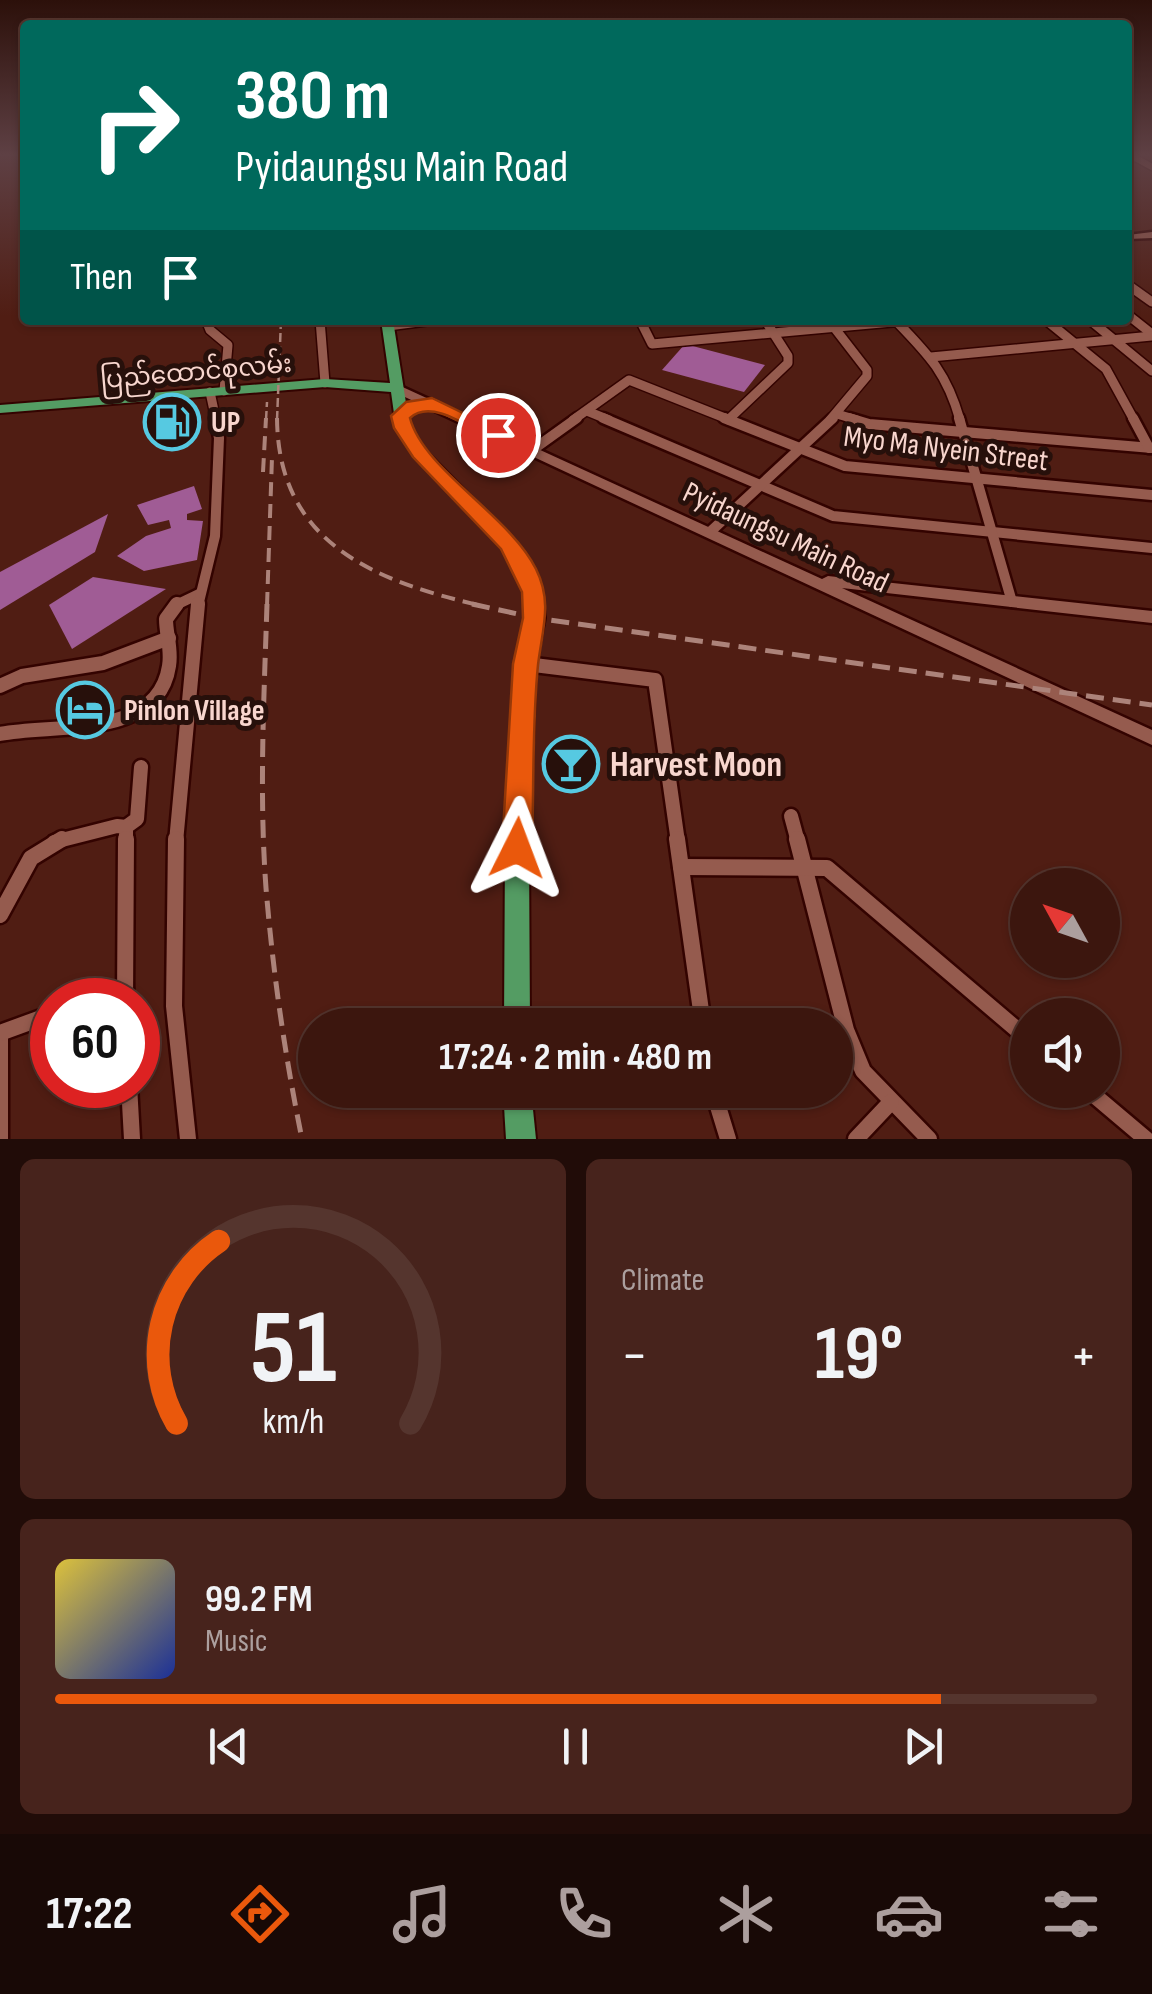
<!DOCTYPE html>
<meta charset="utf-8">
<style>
body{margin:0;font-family:"Sofia Sans Condensed","Noto Sans Myanmar",sans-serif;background:#47231c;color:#f1f3f6;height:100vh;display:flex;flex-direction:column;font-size:38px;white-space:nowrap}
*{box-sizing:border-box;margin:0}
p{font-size:32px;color:#ac9f9e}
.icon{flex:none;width:55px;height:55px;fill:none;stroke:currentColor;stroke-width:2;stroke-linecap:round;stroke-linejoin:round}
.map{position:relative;height:1139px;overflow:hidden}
.drawer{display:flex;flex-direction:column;gap:20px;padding:20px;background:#210c08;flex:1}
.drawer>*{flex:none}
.guide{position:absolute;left:20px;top:20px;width:1112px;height:305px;border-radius:10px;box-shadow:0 2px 8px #0004,0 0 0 2px #55352e;background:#00695c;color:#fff;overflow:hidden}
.needle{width:65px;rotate:310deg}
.tools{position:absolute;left:1010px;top:868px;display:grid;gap:20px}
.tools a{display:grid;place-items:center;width:110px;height:110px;border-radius:50%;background:#3c160e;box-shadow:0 2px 8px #0004,0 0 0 2px #55352e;font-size:50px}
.speed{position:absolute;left:30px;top:978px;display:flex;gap:20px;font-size:50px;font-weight:700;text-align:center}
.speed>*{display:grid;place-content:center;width:130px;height:130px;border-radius:50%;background:#3c160e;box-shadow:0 2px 8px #0004,0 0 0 2px #55352e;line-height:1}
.speed .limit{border:15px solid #d22;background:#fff;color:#111}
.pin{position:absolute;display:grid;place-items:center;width:85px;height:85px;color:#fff;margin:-42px;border:5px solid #fff;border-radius:50%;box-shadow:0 2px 10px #0007}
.me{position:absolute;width:110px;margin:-55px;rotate:3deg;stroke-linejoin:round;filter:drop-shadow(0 0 8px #0008)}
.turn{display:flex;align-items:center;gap:35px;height:210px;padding:0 50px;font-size:45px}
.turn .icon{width:130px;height:130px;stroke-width:2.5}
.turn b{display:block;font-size:70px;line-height:85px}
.then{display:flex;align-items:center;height:95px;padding:0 50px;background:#0003;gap:20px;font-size:38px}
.big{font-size:75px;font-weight:700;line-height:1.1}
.drawer .card{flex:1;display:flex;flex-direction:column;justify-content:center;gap:15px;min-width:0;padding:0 35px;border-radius:15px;background:#47231c}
.drawer .dial{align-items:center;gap:0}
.dial svg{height:260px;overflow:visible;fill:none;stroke:#55352e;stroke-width:7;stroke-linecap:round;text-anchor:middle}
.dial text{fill:#f1f3f6;stroke:none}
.song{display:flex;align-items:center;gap:30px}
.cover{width:120px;height:120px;border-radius:15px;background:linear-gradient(135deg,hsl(50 70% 55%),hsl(230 70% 35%))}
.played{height:10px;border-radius:5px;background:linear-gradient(90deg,#ea580c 85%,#55352e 85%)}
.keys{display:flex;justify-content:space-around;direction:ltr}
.heat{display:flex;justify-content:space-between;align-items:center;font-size:55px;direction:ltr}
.drawer .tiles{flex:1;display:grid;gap:20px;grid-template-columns:1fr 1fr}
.card:last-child{grid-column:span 2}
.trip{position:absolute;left:298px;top:1008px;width:555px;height:100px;border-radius:50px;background:#3c160e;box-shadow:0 2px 8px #0004,0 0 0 2px #55352e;font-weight:700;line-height:100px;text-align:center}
.dock{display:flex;height:160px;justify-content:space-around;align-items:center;background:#180906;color:#ac9f9e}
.dock .icon{width:70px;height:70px}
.dock .current{color:#ea580c}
.dock b{font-size:45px;color:#f1f3f6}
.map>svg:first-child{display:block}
.water{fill:#a05c95}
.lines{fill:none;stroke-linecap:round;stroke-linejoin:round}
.minor-far4-casing{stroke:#330300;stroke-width:9}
.minor-far3-casing{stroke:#330300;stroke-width:12}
.minor-far2-casing{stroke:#330300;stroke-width:15}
.minor-far1-casing{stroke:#330300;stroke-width:19}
.minor-casing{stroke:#330300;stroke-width:21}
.tertiary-casing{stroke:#330300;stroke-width:5}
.secondary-casing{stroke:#330300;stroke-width:5}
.primary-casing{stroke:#330300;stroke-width:4}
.minor-far4{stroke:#955b4e;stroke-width:6}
.minor-far3{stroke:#955b4e;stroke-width:9}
.minor-far2{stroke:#955b4e;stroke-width:10}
.minor-far1{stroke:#955b4e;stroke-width:14}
.minor{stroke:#955b4e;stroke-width:16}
.tertiary{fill:#955b4e;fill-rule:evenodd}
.secondary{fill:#955b4e;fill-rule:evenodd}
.primary{fill:#549c63;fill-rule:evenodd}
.rail-far2{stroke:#ac837a;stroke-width:2.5;stroke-dasharray:9 4;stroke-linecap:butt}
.rail-far1{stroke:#ac837a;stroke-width:4;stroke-dasharray:14 8;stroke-linecap:butt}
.rail{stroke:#ac837a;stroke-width:5;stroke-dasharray:18 9;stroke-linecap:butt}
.route{fill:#ea580c;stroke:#983908;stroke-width:2.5}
.labels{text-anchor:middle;stroke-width:10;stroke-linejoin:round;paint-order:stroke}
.far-street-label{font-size:25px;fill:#f8d6ce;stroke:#27100b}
.poi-label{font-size:30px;font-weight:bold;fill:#f8d6ce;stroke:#27100b;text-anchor:start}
.street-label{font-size:30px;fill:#f8d6ce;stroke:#27100b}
.near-poi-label{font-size:35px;font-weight:bold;fill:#f8d6ce;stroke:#27100b;text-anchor:start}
</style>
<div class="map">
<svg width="1152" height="1139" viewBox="0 0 1152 1139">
<rect width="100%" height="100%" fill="#501d13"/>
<g class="water">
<path d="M685,344l80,21 -21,27 -82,-22z"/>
<path d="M194,486l8,23 -15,5v6l16,1 -6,39 -53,11 -27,-15 29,-20 25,-8 -2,-8 -21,5 -11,-20z"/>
<path d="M108,514l-13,38 -95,58v-38z"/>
<path d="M93,577l73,12 -94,60 -23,-44z"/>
</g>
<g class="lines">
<g class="minor-far4-casing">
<path id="minor-far4" d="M1132,156l20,11"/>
</g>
<g class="minor-far3-casing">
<g id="minor-far3">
<path d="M1128,285l24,17"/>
<path d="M1128,315l24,19"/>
<path d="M206,320l4,10 18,15 -4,46"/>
<path d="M320,320l5,63"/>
<path d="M640,320l12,24 262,-24"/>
<path d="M1046,320l60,49 28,51"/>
<path d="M1090,320l62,51"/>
<path d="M897,322c33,34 50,52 63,98"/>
<path d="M388,326l46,-6"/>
<path d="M931,357l221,-21"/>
<path d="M210,392l6,28"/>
<path d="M587,411l22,9"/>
<path d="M837,414l20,6"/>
<path d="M573,420l56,-40 101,40"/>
<path d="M728,420l60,-57v-7l-23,-36"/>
<path d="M830,420l37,-44v-6l-34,-44"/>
</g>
</g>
<g class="minor-far2-casing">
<g id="minor-far2">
<path d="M603,418l230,98 319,32"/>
<path d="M724,418l121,48 307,29"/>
<path d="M849,418l20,6 283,24"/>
<path d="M959,418l53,184"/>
<path d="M1133,418l16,30"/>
<path d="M531,451l46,-33"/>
<path d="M710,532l123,-114"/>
<path d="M174,606l25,-12"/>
<path d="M198,606l17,-70 4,-98 -4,-20"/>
</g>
</g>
<g class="minor-far1-casing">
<g id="minor-far1">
<path d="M526,664l129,16 23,162"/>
<path d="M0,686l22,-10 81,-13 66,-25"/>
<path d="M0,734c55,-11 158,6 169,-68 3,-17 -3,-31 -3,-47l11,-15"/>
<path d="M791,816l7,26"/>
<path d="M126,827l11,-8 4,-52"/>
<path d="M54,842l63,-16 9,1v15"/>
<path d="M176,842l22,-238"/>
</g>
</g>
<g class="minor-casing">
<g id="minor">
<path d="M176,839l-2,167 14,133"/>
<path d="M677,839l26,186"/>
<path d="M797,839l49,191 17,41 66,68"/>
<path d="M681,867l146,1 201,171"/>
<path d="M0,915l31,-57 31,-19"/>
<path d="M92,1000l33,-12"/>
<path d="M125,1000l1,-161"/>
<path d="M0,1033v106"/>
<path d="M0,1033l52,-19"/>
<path d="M129,1085l3,54"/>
<path d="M713,1090l15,49"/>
<path d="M1088,1090l58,49"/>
<path d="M856,1139l35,-37"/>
</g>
</g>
<g class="tertiary-casing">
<path id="tertiary" d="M1152,232v6l-24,1v-4z"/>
</g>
<g class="secondary-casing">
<path id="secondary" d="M396,384l426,195 6,-3 324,35v12l-310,-35 310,142v15l-760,-354 -2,-3z"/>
</g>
<g class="primary-casing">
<g id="primary">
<path d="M381,320h12l13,83 26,-4 7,4 -2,3 -21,4 -8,6 2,12 15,22 89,90 20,29 8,23 3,26 -9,46 -7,184 1,177h-26l1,-177 11,-184 11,-46 -3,-26 -7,-22 -15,-22 -87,-92 -19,-28 -5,-36 -66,-5 -325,26v-8l325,-26 65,4z"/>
<path d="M503,1090h28l5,49h-30z"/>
</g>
</g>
<use href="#minor-far4" class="minor-far4"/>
<use href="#minor-far3" class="minor-far3"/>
<use href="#minor-far2" class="minor-far2"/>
<use href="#minor-far1" class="minor-far1"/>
<use href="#minor" class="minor"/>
<use href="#tertiary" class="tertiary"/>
<use href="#secondary" class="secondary"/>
<use href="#primary" class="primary"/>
<g class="rail-far2">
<path d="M266,420l1,-18"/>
<path d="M277,420l4,-100"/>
</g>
<g class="rail-far1">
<path d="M277,418c1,126 98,163 205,188"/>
<path d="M263,472l3,-54"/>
<path d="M267,606l5,-149"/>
</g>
<g class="rail">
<path d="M267,604c-3,94 -8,190 -1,284 7,85 19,168 36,251"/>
<path d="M472,604l64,14 616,87"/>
</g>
</g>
<linearGradient id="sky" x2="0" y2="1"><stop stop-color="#2c100a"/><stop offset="0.49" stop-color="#5e4044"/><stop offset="1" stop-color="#5e4044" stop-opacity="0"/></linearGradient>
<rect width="1152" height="316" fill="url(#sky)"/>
<path class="route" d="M432,398l76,37 -10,6 -6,-2c-23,-11 -60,-41 -82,-21 13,51 100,98 126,151 17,34 6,61 2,96 -6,60 -4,123 -6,183l-4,10 -11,4 -10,-4 -5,-10 11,-184 10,-46 -1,-26 -21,-43 -88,-92 -19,-29 -3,-12 15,-14z"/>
<defs>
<g id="fuel-ring" transform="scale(2.875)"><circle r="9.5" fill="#27100b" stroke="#56c9e1" stroke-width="1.5"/><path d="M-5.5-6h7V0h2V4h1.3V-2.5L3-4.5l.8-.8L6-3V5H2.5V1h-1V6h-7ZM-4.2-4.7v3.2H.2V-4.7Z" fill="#56c9e1"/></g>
<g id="hotel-ring" transform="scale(2.875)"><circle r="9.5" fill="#27100b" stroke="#56c9e1" stroke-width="1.5"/><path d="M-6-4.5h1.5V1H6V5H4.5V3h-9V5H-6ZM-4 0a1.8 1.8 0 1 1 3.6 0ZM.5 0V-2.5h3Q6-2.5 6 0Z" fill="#56c9e1"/></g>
<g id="bar-ring" transform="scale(2.875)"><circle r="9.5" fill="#27100b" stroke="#56c9e1" stroke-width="1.5"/><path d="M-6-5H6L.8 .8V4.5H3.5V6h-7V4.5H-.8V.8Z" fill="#56c9e1"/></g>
</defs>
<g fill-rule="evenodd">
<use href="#fuel-ring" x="172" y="422"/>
<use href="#hotel-ring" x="85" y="710"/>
<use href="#bar-ring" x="571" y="764"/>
</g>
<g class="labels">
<g class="far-street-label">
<text transform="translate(196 371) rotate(-5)" y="9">ပြည်ထောင်စုလမ်း</text>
</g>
<g class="poi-label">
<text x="211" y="432">UP</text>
<text x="124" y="720">Pinlon Village</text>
</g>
<g class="street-label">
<text transform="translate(946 448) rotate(7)" y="10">Myo Ma Nyein Street</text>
<text transform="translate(786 537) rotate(25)" y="10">Pyidaungsu Main Road</text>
</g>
<g class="near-poi-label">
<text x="610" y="776">Harvest Moon</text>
</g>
</g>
</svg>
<div class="tools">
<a><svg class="needle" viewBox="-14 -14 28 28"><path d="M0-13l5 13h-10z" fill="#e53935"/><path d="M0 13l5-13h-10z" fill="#ac9f9e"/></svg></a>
<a><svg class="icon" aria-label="sound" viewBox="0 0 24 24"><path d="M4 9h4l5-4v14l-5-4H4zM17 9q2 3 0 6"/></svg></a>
</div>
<div class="speed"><div class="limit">60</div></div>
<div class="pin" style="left:498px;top:435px;background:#d93025"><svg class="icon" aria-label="arrive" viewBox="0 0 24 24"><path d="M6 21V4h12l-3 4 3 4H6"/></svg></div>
<svg class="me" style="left:517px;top:848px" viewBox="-20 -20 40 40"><path d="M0-17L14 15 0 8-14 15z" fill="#ea580c" stroke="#fff" stroke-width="4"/></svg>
<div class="trip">17:24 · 2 min · 480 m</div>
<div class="guide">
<div class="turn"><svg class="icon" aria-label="right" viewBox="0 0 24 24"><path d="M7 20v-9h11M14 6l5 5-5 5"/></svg><div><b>380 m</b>Pyidaungsu Main Road</div></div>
<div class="then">Then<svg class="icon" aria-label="arrive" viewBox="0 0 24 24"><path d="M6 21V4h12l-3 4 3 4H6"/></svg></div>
</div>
</div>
<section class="drawer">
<div class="tiles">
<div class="card dial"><svg viewBox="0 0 100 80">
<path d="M14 69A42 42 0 1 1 86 69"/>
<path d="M14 69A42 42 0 0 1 27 13" stroke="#ea580c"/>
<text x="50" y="56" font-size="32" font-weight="700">51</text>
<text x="50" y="72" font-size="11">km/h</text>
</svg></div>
<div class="card"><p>Climate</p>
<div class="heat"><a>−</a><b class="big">19°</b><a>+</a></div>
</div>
<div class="card">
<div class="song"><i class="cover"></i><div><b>99.2 FM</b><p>Music</p></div></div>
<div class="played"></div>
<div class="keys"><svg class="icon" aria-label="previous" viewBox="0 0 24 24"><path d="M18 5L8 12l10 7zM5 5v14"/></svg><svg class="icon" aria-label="pause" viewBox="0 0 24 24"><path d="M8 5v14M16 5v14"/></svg><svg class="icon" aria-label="next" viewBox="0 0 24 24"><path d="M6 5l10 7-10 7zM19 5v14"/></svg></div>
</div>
</div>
</section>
<nav class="dock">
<b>17:22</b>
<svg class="icon current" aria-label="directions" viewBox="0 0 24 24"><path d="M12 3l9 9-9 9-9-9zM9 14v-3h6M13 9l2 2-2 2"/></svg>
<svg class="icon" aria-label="music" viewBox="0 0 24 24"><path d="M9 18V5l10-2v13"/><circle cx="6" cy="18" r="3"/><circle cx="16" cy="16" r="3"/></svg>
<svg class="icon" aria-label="phone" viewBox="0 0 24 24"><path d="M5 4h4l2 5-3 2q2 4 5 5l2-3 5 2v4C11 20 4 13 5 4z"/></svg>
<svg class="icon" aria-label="climate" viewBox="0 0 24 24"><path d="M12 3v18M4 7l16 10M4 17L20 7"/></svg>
<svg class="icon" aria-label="car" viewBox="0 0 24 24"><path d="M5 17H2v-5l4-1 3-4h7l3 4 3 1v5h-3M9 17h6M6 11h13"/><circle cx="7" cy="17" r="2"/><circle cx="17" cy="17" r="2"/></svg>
<svg class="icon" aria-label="filters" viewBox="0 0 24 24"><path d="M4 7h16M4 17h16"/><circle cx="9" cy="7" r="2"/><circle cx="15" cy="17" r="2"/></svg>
</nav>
